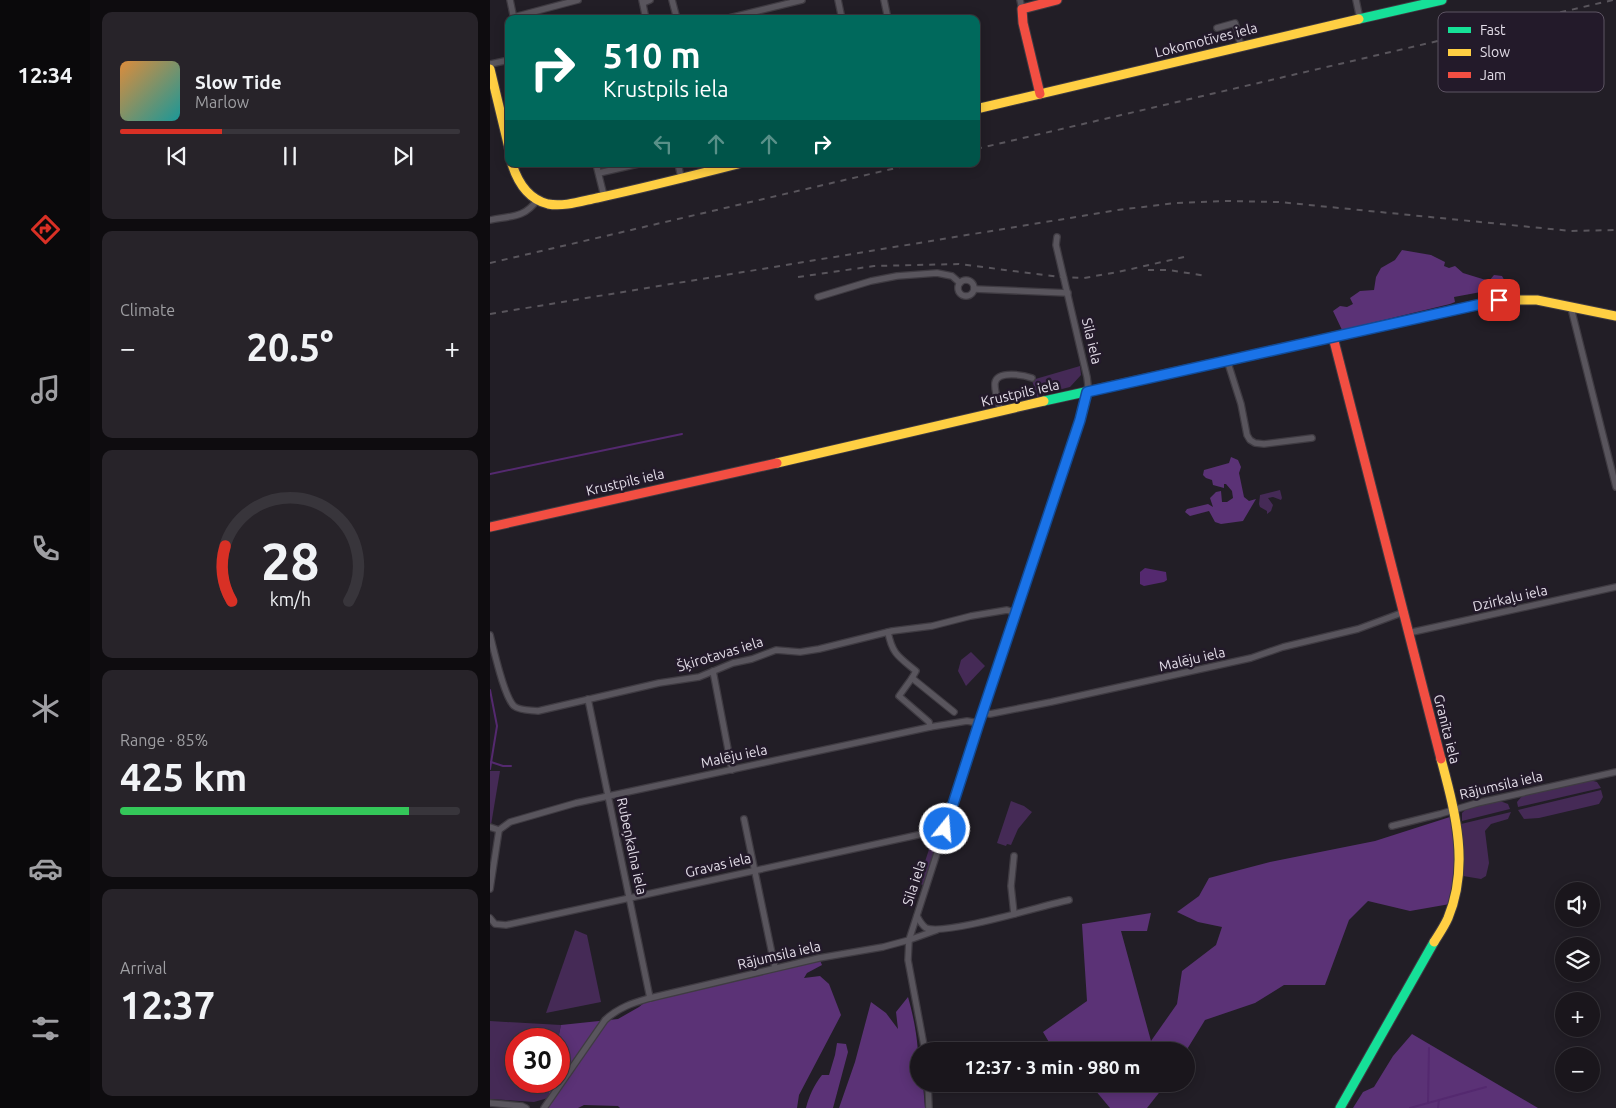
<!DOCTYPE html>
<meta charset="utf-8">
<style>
body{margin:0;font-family:Ubuntu,sans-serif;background:#272329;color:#f1f3f6;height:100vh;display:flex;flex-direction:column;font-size:19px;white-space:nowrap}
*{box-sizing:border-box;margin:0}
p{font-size:16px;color:#9f9fa3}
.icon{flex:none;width:28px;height:28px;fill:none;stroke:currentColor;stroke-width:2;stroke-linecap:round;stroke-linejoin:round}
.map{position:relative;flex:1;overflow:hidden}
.sheet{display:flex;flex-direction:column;gap:12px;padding:12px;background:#0e0c0f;width:400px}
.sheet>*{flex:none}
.banner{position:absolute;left:15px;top:15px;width:475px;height:152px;border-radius:10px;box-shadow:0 2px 12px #0003,0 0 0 1px #38353b;background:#00695c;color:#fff;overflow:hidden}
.controls{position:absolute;left:1065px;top:882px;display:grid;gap:10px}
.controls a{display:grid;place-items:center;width:45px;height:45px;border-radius:50%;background:#1a161c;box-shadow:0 2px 12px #0003,0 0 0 1px #38353b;font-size:25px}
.speed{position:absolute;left:15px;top:1028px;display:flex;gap:10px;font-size:25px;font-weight:700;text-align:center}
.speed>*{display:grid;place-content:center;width:65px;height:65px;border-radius:50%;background:#1a161c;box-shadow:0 2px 12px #0003,0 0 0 1px #38353b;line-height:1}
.speed .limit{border:8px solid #d22;background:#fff;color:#111}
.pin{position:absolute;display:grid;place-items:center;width:42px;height:42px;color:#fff;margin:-21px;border-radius:10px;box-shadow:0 2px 8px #0006}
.me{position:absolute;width:55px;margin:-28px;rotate:17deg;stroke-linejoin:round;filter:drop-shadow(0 0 4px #0008)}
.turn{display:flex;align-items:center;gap:18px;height:105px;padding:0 15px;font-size:22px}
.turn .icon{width:65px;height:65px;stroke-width:2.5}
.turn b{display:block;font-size:35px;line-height:42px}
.lanes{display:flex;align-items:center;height:48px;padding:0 15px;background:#0003;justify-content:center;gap:25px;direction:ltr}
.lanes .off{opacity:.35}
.big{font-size:38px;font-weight:700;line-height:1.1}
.sheet .card{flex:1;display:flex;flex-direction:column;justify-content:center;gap:8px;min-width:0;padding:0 18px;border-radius:10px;background:#272329}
.sheet .dial{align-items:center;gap:0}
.dial svg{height:130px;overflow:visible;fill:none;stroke:#38353b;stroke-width:7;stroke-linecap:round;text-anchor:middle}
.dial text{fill:#f1f3f6;stroke:none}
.song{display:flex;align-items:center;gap:15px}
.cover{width:60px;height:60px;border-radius:8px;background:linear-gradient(135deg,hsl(30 70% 55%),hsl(180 70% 35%))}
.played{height:5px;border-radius:2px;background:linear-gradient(90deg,#d93025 30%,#38353b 30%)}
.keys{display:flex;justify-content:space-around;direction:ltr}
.heat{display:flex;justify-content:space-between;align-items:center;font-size:28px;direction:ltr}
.charge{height:8px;border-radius:4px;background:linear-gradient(90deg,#34c759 85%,#38353b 0)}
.trip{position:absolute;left:420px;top:1042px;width:285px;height:50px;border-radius:25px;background:#1a161c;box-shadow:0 2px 12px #0003,0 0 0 1px #38353b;font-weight:700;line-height:50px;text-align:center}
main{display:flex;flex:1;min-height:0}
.menu{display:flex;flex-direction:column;width:90px;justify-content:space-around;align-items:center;background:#0a090b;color:#9f9fa3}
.menu .icon{width:35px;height:35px}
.menu .active{color:#d93025}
.menu b{font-size:22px;color:#f1f3f6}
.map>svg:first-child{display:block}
.green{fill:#452a56}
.forest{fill:#5b3276}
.water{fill:#54296f}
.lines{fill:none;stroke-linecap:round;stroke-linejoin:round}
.stream{stroke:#54296f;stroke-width:2}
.street-casing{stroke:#3f3b42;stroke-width:8}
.fast-casing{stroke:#3f3b42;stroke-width:11}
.slow-casing{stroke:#3f3b42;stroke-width:11}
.jam-casing{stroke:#3f3b42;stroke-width:11}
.street{stroke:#59555d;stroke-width:5.5}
.fast{stroke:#16e098;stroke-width:9}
.slow{stroke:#ffcf43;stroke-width:9}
.jam{stroke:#f24e42;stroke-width:9}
.rail{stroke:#59555c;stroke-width:2;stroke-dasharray:6 6;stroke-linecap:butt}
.route-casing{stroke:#114b97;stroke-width:12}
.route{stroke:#1a73e8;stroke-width:9}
.labels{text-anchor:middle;stroke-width:5;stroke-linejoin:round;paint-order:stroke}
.street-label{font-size:14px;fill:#e3dde8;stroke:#231a2a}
.key{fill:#231a2a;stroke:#5d5463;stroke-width:1}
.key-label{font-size:14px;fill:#e3dde8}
</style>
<main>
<nav class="menu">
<b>12:34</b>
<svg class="icon active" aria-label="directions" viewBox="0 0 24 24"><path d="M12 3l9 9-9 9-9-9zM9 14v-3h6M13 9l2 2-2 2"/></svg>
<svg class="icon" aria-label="music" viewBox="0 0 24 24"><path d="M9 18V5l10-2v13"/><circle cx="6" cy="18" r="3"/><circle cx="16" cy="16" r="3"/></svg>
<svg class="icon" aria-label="phone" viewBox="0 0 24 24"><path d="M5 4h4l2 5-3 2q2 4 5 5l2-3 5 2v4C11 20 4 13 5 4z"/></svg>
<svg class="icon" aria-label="climate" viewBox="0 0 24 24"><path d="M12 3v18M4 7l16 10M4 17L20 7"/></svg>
<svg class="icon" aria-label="car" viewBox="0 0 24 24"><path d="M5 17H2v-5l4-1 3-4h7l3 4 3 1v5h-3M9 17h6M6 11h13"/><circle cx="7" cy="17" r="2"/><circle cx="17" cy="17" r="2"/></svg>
<svg class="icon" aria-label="filters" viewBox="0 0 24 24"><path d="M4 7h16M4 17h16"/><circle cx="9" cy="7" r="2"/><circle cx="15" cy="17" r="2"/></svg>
</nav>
<section class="sheet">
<div class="card">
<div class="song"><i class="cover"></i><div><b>Slow Tide</b><p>Marlow</p></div></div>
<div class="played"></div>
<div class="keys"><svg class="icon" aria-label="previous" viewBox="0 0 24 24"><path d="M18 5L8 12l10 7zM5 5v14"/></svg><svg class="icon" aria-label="pause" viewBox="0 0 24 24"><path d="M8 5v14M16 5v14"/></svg><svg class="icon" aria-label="next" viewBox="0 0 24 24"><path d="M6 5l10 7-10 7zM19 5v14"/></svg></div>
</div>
<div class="card"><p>Climate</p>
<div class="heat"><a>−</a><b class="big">20.5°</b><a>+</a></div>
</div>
<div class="card dial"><svg viewBox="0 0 100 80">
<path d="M14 69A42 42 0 1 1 86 69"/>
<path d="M14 69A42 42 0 0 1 10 35" stroke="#d93025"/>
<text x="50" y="56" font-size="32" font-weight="700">28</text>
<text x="50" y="72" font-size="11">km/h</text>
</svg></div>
<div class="card"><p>Range · 85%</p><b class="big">425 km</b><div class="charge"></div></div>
<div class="card"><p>Arrival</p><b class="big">12:37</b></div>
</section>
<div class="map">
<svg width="1126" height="1108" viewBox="0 0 1126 1108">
<rect width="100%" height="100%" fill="#221e26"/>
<g class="green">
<path d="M590,366l1,9 -11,12 -12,3 -2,-2 -8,2 1,3 -12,4 -5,-17z"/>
<path d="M790,490l2,8 -1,2 -8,-3 -5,1 5,7 -2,6 -4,3v-3l-7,-4 -1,-3 1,-9z"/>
<path d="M481,652l14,14 -19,20 -8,-15 3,-11z"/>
<path d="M0,771h10l-10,60z"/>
<path d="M1100,780l7,2 4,6 -83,19 -1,-5 6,-7z"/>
<path d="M1111,790l2,7 -4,7 -60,14 -15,1 -6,-9z"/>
<path d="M521,801l13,5 8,6 -14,17 -7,16 -4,-1 -1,2 -9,-3z"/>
<path d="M1010,801l8,3 2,5 -48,12v-8l4,-4z"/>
<path d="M1021,812l-3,7 -17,5 -6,7 4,32 -3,13 -5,3 -18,-3 1,-24 -3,-28z"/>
<path d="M450,833l-17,52 -5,-2 16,-49z"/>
<path d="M85,930l12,5 14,67 -55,11z"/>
<path d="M0,1021l71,4 -3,14h-42v42h35l-3,17 -14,4 -44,-3z"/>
</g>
<g class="forest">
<path d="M912,250l29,5 14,7 -1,4 5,2 6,-2 8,7 26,8 5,-6 8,1 6,11 -54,10 1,5 -5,2 -108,26 -9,-19 7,-5 7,1 6,-3 -3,-6 10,-7 14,-1 2,-13 5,-9 14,-8z"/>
<path d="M741,457l7,3 3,7 -2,6 5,24 5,4 7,-2 -13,22 -22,3 -6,-2 -6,-11 -19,5 -5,-4 2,-3 21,-5 5,3 -3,-9 6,-6 5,-1 1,11h5l6,-4 -1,-7 -6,-7h-2v4l-11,-3 -1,-5 -6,-2 -3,-3 1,-5 25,-7z"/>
<path d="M963,816l2,40 -5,48 -40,7 -42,-10 -19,19 -24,65h-41l-29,18 -50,17 -19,31h-128l-8,-7 -7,-12 44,-31 -5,-77 69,-11 -4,18h-26l30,110 26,-37 5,-33 34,-26 6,-18 -24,-5 -21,-10 22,-16 10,-18 61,-16 105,-21z"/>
<path d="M329,958l3,7 -15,8 -3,5 16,-2 9,8 12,31 -42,80 -2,13h-177l-2,-2 -34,-1 -6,3h-32l5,-27h8l-1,-42 3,-14 57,-6 21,-12 11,-9z"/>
<path d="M418,997c9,32 11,54 11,87h4l2,24h-86l16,-46 16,-60 15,11 12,16 -2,-17z"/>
<path d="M922,1034l126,74h-185l10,-16 11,-5 19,-31z"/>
<path d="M347,1043l9,1 2,8 -15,56h-27c3,-12 8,-23 16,-33h7l6,-20z"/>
<path d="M600,1084h76l-19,24h-37z"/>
</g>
<path class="water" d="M655,568l21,4 1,8 -3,2 -20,4 -4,-2v-12z"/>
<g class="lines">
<g class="stream">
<path d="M0,474l192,-40"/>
<path d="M0,690l7,36 -7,43"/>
<path d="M1,762l12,4h8"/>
<path d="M938,1103l1,-55"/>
<path d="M920,1108l76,-21"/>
<path d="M948,1108l1,-8"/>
</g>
<g class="street-casing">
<g id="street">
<path d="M20,0l4,19"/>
<path d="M152,0l4,19"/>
<path d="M182,0l5,19"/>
<path d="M348,0l4,19"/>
<path d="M394,0l4,19"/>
<path d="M530,0l2,9"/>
<path d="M866,0l4,19"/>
<path d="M153,3l7,-3"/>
<path d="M24,17l64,-17"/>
<path d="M235,19l77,-19"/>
<path d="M727,28l18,-5 6,23"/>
<path d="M0,64l19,-4"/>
<path d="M486,98l3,10"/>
<path d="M106,164l8,32"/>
<path d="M188,164l3,13"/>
<path d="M109,173l39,-9"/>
<path d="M0,220c20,-4 35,-2 47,-20"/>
<circle cx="476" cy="288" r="8"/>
<path d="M484,289l94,4"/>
<path d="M328,297l53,-16 26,-5 40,-3 15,3 8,7"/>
<path d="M1081,308l45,179"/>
<path d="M737,360l14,44 6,31 3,5 5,3 9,1 48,-6"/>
<path d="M511,411c-2,-8 -7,-19 -6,-28 2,-13 29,-8 37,-5"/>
<path d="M398,632c4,22 11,25 28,39l-4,7 -13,18 30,26 1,5"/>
<path d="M918,633l208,-46"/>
<path d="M0,635c4,15 14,62 24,71 6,5 17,4 24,5l121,-28 40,-6 34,-14 19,-4 24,-9 24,2 19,-3 73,-18 40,-5 39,-10 36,-6 9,3"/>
<path d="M223,671l19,99"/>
<path d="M422,678l42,34"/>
<path d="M98,699l62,299"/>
<path d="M492,712l8,2 61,-12 200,-44 32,-11 75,-18 46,-17"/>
<path d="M254,819l31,149"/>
<path d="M902,826l48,-12 37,-11 139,-31"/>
<path d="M0,827l9,3"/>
<path d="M9,830l11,-8 66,-19 354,-76 37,-6 12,2"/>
<path d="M0,889l9,-59"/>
<path d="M524,914l-3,-28 3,-30"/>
<path d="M427,916c2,4 5,9 9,12 19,8 118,-23 143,-28"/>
<path d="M0,918l5,6 11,1 439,-96"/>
<path d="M435,1051l-17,-91 1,-20 70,-217 101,-303 8,-35 -1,-8 -31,-132 1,-8"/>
<path d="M438,1084l1,24"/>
<path d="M0,1103l32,3 4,2"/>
<path d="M54,1108l61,-88c14,-13 28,-17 45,-22l169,-40 64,-11 26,-7 28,-10"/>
</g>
</g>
<g class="fast-casing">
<g id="fast">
<path d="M869,19l83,-19"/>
<path d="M554,401l253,-56"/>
<path d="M850,1108l94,-166"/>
</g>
</g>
<g class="slow-casing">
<g id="slow">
<path d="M0,69l19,79"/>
<path d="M486,109l383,-90"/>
<path d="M22,164c6,19 16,35 36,40 16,3 34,-3 49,-6 47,-10 94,-22 141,-34"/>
<path d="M807,345l202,-45h38l79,16"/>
<path d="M287,463l267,-62"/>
<path d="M944,942c5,-8 10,-15 14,-24 22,-53 7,-106 -7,-159"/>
</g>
</g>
<g class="jam-casing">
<g id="jam">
<path d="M550,94l-17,-71 -1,-14 35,-9"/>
<path d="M843,337l108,422"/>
<path d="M0,527l287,-64"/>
</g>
</g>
<use href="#street" class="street"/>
<use href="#fast" class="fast"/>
<use href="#slow" class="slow"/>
<use href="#jam" class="jam"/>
<g class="rail">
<path d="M486,149l637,-149"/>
<path d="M0,263l423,-99"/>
<path d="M658,270h20l39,6"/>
<path d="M308,277l76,-11 85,-2 101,13 24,1 34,-6 66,-15"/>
<path d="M0,314l628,-104 57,-7 50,-2 54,1 292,29 45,-1"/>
</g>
</g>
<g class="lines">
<g class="route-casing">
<path id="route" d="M455,829l34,-106 101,-303 7,-28 412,-92"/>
</g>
<use href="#route" class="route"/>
</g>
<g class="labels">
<g class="street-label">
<text transform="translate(716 40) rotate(-14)" y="5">Lokomotīves iela</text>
<text transform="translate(602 341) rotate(77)" y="5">Sila iela</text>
<text transform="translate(530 393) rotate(-13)" y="5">Krustpils iela</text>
<text transform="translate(135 482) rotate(-13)" y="5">Krustpils iela</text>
<text transform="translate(1020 598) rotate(-13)" y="5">Dzirkaļu iela</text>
<text transform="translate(230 654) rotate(-17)" y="5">Šķirotavas iela</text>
<text transform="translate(702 659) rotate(-13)" y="5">Malēju iela</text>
<text transform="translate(957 729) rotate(76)" y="5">Granīta iela</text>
<text transform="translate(244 756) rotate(-12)" y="5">Malēju iela</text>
<text transform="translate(1011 785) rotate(-13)" y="5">Rājumsila iela</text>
<text transform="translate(142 846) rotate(78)" y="5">Rubeņkalna iela</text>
<text transform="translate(228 865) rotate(-13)" y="5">Gravas iela</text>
<text transform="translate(424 883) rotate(-72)" y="5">Sila iela</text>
<text transform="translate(289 955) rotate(-13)" y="5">Rājumsila iela</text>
</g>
</g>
<rect x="948" y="12" width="166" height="80" rx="8" class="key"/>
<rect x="958" y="27" width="23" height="6" fill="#16e098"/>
<rect x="958" y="49" width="23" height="7" fill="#ffcf43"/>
<rect x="958" y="72" width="23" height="6" fill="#f24e42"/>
<g class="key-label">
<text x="990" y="35">Fast</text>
<text x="990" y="57">Slow</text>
<text x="990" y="80">Jam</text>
</g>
</svg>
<div class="controls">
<a><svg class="icon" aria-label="sound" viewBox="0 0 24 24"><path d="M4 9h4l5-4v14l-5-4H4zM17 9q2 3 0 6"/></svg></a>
<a><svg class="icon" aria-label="layers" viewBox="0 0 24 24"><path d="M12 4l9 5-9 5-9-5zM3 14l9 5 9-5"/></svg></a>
<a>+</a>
<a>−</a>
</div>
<div class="speed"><div class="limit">30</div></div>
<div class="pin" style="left:1009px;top:300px;background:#d93025"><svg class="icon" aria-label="arrive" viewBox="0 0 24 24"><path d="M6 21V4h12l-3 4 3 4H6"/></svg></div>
<svg class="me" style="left:455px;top:829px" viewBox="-20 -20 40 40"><circle r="17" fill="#1a73e8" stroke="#fff" stroke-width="3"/><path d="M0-11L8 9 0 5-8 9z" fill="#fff"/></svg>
<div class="trip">12:37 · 3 min · 980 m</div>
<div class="banner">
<div class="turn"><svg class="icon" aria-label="right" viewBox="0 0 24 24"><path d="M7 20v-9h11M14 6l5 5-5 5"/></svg><div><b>510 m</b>Krustpils iela</div></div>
<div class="lanes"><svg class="icon off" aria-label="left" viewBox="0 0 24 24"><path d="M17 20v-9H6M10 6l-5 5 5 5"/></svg><svg class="icon off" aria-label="ahead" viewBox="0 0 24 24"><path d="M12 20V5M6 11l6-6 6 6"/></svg><svg class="icon off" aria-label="ahead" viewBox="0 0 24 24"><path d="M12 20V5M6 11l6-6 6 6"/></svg><svg class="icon" aria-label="right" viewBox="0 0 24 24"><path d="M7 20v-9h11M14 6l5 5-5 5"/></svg></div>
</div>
</div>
</main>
